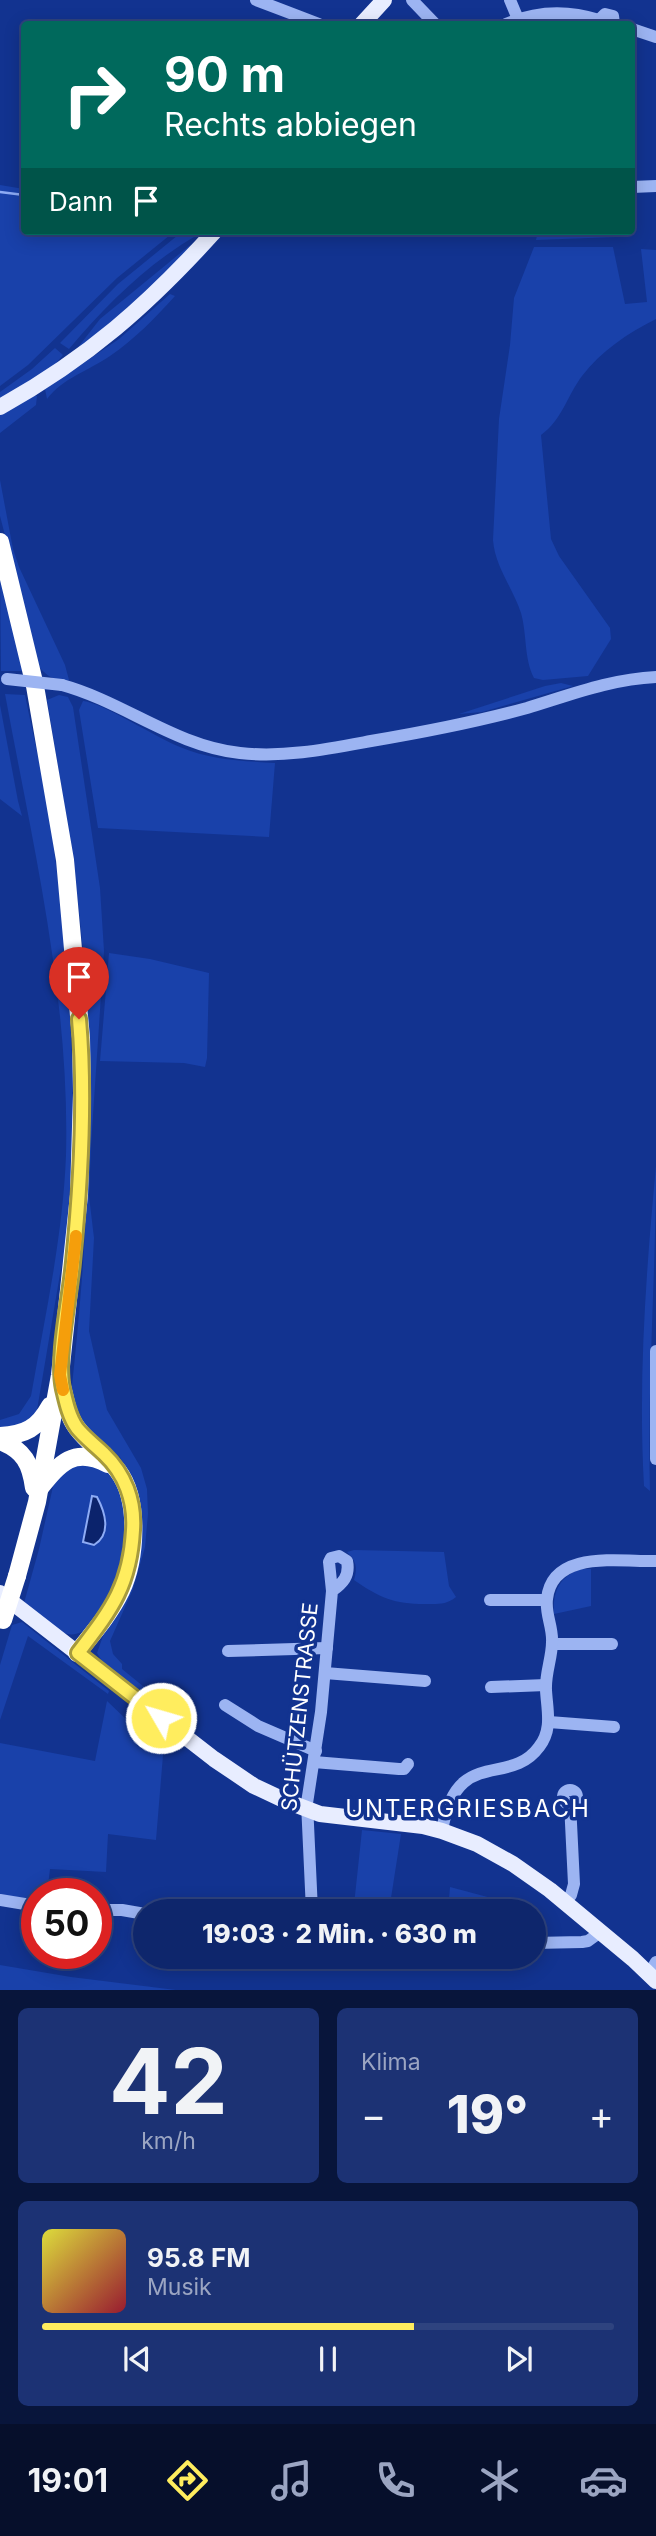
<!DOCTYPE html>
<html lang="de">
<meta charset="utf-8">
<style>
body{margin:0;font-family:Inter,sans-serif;background:#1c3274;color:#f1f3f6;height:100vh;display:flex;flex-direction:column;font-size:26px;white-space:nowrap}
*{box-sizing:border-box;margin:0}
p{font-size:23px;color:#9ba5c2}
.icon{flex:none;width:38px;height:38px;fill:none;stroke:currentColor;stroke-width:2;stroke-linecap:round;stroke-linejoin:round}
.map{position:relative;height:1990px;overflow:hidden}
.details{display:flex;flex-direction:column;gap:18px;padding:18px;background:#08153b;flex:1}
.details>*{flex:none}
.hud{position:absolute;left:21px;top:21px;width:614px;height:214px;border-radius:7px;box-shadow:0 4px 18px #0003,0 0 0 2px #2e437f;background:#00695c;color:#fff;overflow:hidden}
.speed{position:absolute;left:21px;top:1878px;display:flex;gap:14px;font-size:35px;font-weight:700;text-align:center}
.speed>*{display:grid;place-content:center;width:91px;height:91px;border-radius:50%;background:#0e266c;box-shadow:0 4px 18px #0003,0 0 0 2px #2e437f;line-height:1}
.speed .limit{border:10px solid #d22;background:#fff;color:#111}
.pin{position:absolute;display:grid;place-items:center;width:60px;height:60px;color:#fff;margin:-72px -30px;border-radius:50% 50% 50% 0;rotate:-45deg;box-shadow:0 0 7px #0007}
.pin .icon{rotate:45deg}
.me{position:absolute;width:77px;margin:-38px;rotate:308deg;stroke-linejoin:round;filter:drop-shadow(0 0 5px #0008)}
.turn{display:flex;align-items:center;gap:24px;height:147px;padding:0 28px;font-size:32px}
.turn .icon{width:91px;height:91px;stroke-width:2.5}
.turn b{display:block;font-size:49px;line-height:60px}
.then{display:flex;align-items:center;height:66px;padding:0 28px;background:#0003;gap:14px;font-size:26px}
.big{font-size:52px;font-weight:800;line-height:1.1}
.details .widget{flex:1;display:flex;flex-direction:column;justify-content:center;gap:10px;min-width:0;padding:0 24px;border-radius:10px;background:#1c3274}
.details .dial{align-items:center;gap:0}
.dial b{font-size:91px;line-height:1}
.song{display:flex;align-items:center;gap:21px}
.cover{width:84px;height:84px;border-radius:10px;background:linear-gradient(135deg,hsl(60 70% 55%),hsl(350 70% 35%))}
.played{height:7px;border-radius:4px;background:linear-gradient(90deg,#ffed5e 65%,#2e437f 65%)}
.keys{display:flex;justify-content:space-around;direction:ltr}
.heat{display:flex;justify-content:space-between;align-items:center;font-size:38px;direction:ltr}
.details .tiles{flex:1;display:grid;gap:18px;grid-template-columns:1fr 1fr}
.widget:last-child{grid-column:span 2}
.trip{position:absolute;left:133px;top:1899px;width:413px;height:70px;border-radius:35px;background:#0e266c;box-shadow:0 4px 18px #0003,0 0 0 2px #2e437f;font-weight:800;line-height:70px;text-align:center}
.menu{display:flex;height:112px;justify-content:space-around;align-items:center;background:#060f2b;color:#9ba5c2}
.menu .icon{width:49px;height:49px}
.menu .on{color:#ffed5e}
.menu b{font-size:32px;color:#f1f3f6}
.map>svg:first-child{display:block}
.green{fill:#1941aa}
.water{fill:#0b236c;stroke:#8eacf5;stroke-width:2}
.lines{fill:none;stroke-linecap:round;stroke-linejoin:round}
.stream{stroke:#8eacf5;stroke-width:2.5}
.minor{stroke:#9cb4f2;stroke-width:12}
.major{stroke:#e8edff;stroke-width:16}
.highway{stroke:#fff;stroke-width:18}
.minor-bridge{stroke:#9cb4f2;stroke-width:12}
.highway-bridge{stroke:#fff;stroke-width:18}
.route-casing{stroke:#a69a3d;stroke-width:18}
.route{stroke:#ffed5e;stroke-width:12}
.slow{stroke:#f59e0b;stroke-width:12}
.labels{text-anchor:middle;stroke-width:7;stroke-linejoin:round;paint-order:stroke}
.street-label{font-size:21px;fill:#fff;stroke:#123390}
.quarter-label{font-size:24px;letter-spacing:2px;fill:#fff;stroke:#123390}
</style>
<div class="map">
<svg width="656" height="1990" viewBox="0 0 656 1990">
<rect width="100%" height="100%" fill="#123390"/>
<g class="green">
<path d="M0,185l24,4v42h151l-58,47 -89,87 -28,21z"/>
<path d="M183,231h15l1,3c-51,29 -93,71 -130,115l-9,-6 58,-59z"/>
<path d="M538,231h72l6,6 -80,3z"/>
<path d="M203,240l-26,27 -105,88 28,-36 89,-73z"/>
<path d="M534,247h79l12,57 22,-2 -6,-53 15,1v69c-28,14 -55,32 -74,57 -15,20 -20,44 -41,59l10,104 8,17 51,72 1,11 -23,37 -45,4 -9,-2c-10,-19 -7,-44 -13,-65 -8,-25 -26,-46 -28,-73l6,-121 11,-74 4,-47z"/>
<path d="M170,294l5,2c-20,22 -40,43 -65,60 -22,15 -47,22 -63,43l-2,-10 74,-50z"/>
<path d="M55,348l8,7 -12,14 -51,33v-10l32,-23z"/>
<path d="M33,395l4,1 -1,9 -36,28v-18z"/>
<path d="M0,480l13,69 6,18 46,98 4,15c-12,3 -22,-4 -30,-13l-39,-151z"/>
<path d="M0,570l23,101h-22z"/>
<path d="M561,683l12,3 -91,26 -23,2 86,-28z"/>
<path d="M5,694l20,1c8,41 19,83 25,125 15,106 25,215 22,322 -1,45 -1,88 -12,132l-23,136c-9,17 -18,17 -37,18v-8l19,-6 12,-18c14,-80 32,-160 35,-241 4,-156 -33,-309 -61,-461z"/>
<path d="M59,695l9,2 5,10 27,181 4,63 -13,194 -2,51 5,42 -5,93 18,79 34,58 6,21 1,25 -3,33 -12,42 -23,52 3,13 9,10v5l27,22 -5,5 -42,-35 -5,-8 6,-17 21,-39 10,-110 -14,-30 -31,-25 -14,-20 -4,-17c15,-138 24,-278 14,-417 -6,-93 -23,-186 -38,-278z"/>
<path d="M83,701c18,1 74,37 97,46 30,13 63,14 95,16l-6,74 -171,-9 -19,-118z"/>
<path d="M0,705l18,96 4,15 -22,-17z"/>
<path d="M109,953l41,6 59,14 -2,85 -2,9 -21,-4 -84,-2z"/>
<path d="M656,1166c0,109 -9,217 -6,325l-6,-5c-6,-106 2,-214 12,-320z"/>
<path d="M69,1465c8,0 20,-2 27,0 58,24 16,186 -32,168l-40,-30 15,-54 15,-67z"/>
<path d="M354,1550l90,2 5,34 7,11c-10,8 -18,7 -31,7 -31,0 -45,-6 -71,-24 4,-13 2,-19 -7,-28z"/>
<path d="M582,1569h9v37l-37,8c-2,-22 6,-39 28,-45z"/>
<path d="M22,1622l87,69 -1,3 -80,-58 -28,84v-55l12,-40z"/>
<path d="M107,1701l21,20 10,3 6,-7 21,14 -9,109 -48,-6 -2,38 -56,-3 -3,24 -10,1v8l-37,-5v-154l95,18z"/>
<path d="M362,1830l39,4 -10,64 -13,-1 -1,6 -5,4 -18,-2z"/>
<path d="M450,1887l68,18 -1,6h-69z"/>
<path d="M0,1965l71,12 105,13h-176z"/>
</g>
<path class="water" d="M92,1496l5,1c8,15 15,37 -3,48l-11,-3z"/>
<g class="lines">
<path class="stream" d="M0,192l24,3"/>
<g class="minor">
<path d="M256,0l63,24"/>
<path d="M412,0l23,24"/>
<path d="M510,0l8,19"/>
<path d="M506,24c30,-13 62,-14 93,-4"/>
<path d="M600,24l-1,-4 6,-6 8,2 1,8"/>
<path d="M632,29l24,8"/>
<path d="M632,187l24,-1"/>
<path d="M62,685c62,17 113,61 178,68 44,5 88,-4 131,-12 53,-9 105,-19 156,-33 43,-13 84,-29 129,-31"/>
<path d="M656,1351v108"/>
<path d="M490,1600h56"/>
<path d="M552,1644h60"/>
<path d="M228,1651l99,-3"/>
<path d="M325,1673l100,8"/>
<path d="M491,1687l55,-2"/>
<path d="M225,1705l33,21 58,25"/>
<path d="M549,1722l65,5"/>
<path d="M314,1762l85,7h5l4,-5"/>
<circle cx="570" cy="1797" r="7"/>
<path d="M442,1831c14,-86 67,-43 97,-84 14,-18 8,-37 7,-57 -1,-16 6,-32 6,-48 1,-15 -7,-28 -5,-43 5,-50 74,-37 109,-38"/>
<path d="M0,1900l37,6"/>
<path d="M565,1902l6,-7 3,-11 -4,-81"/>
<path d="M96,1910h26l23,4"/>
<path d="M312,1911l-5,-108 14,-91 11,-121 -3,-29 2,-4 8,-2 8,5c3,15 -4,22 -15,30"/>
<path d="M534,1943l48,-1 6,-1 11,-8"/>
<path d="M649,1974l7,-12"/>
</g>
<g class="major">
<path d="M362,24l22,-24"/>
<path d="M0,407c88,-49 148,-102 215,-176"/>
<path d="M0,1593l214,166 40,27 32,15 34,13 103,12 19,5 35,13 36,20 37,26 83,69 23,22"/>
</g>
<g class="highway">
<path d="M0,542l35,144 30,174 16,178 1,55 -3,102 -19,180 -23,127 -20,74"/>
<path d="M61,1382c4,15 6,33 16,46 12,16 29,27 41,43 22,29 18,88 3,120 -11,23 -28,42 -44,62"/>
<path d="M0,1436c25,-1 38,-8 50,-30"/>
<path d="M0,1441c24,9 31,23 34,47"/>
<path d="M39,1489c21,-26 35,-43 69,-25"/>
</g>
<path class="minor-bridge" d="M7,679l55,6"/>
<path class="highway-bridge" d="M3,1620l14,-44"/>
</g>
<g class="lines">
<g class="route-casing">
<path id="route" d="M79,1019c7,80 2,163 -6,243 -3,35 -17,95 -10,127 3,13 6,28 14,39 8,10 18,17 27,26 21,20 31,47 29,76 -3,57 -23,81 -55,123l83,65"/>
</g>
<use href="#route" class="route"/>
<path class="slow" d="M63,1390l-3,-15 16,-139"/>
</g>
<g class="labels">
<g class="street-label">
<text transform="translate(300 1707) rotate(-84)" y="7">SCHÜTZENSTRASSE</text>
</g>
<g class="quarter-label">
<text x="468" y="1817">UNTERGRIESBACH</text>
</g>
</g>
</svg>
<div class="speed"><div class="limit">50</div></div>
<div class="pin" style="left:79px;top:1019px;background:#d93025"><svg class="icon" aria-label="arrive" viewBox="0 0 24 24"><path d="M6 21V4h12l-3 4 3 4H6"/></svg></div>
<svg class="me" style="left:161px;top:1718px" viewBox="-20 -20 40 40"><circle r="17" fill="#ffed5e" stroke="#fff" stroke-width="3"/><path d="M0-11L8 9 0 5-8 9z" fill="#fff"/></svg>
<div class="trip">19:03 · 2 Min. · 630 m</div>
<div class="hud">
<div class="turn"><svg class="icon" aria-label="right" viewBox="0 0 24 24"><path d="M7 20v-9h11M14 6l5 5-5 5"/></svg><div><b>90 m</b>Rechts abbiegen</div></div>
<div class="then">Dann<svg class="icon" aria-label="arrive" viewBox="0 0 24 24"><path d="M6 21V4h12l-3 4 3 4H6"/></svg></div>
</div>
</div>
<section class="details">
<div class="tiles">
<div class="widget dial"><b>42</b><p>km/h</p></div>
<div class="widget"><p>Klima</p>
<div class="heat"><a>−</a><b class="big">19°</b><a>+</a></div>
</div>
<div class="widget">
<div class="song"><i class="cover"></i><div><b>95.8 FM</b><p>Musik</p></div></div>
<div class="played"></div>
<div class="keys"><svg class="icon" aria-label="previous" viewBox="0 0 24 24"><path d="M18 5L8 12l10 7zM5 5v14"/></svg><svg class="icon" aria-label="pause" viewBox="0 0 24 24"><path d="M8 5v14M16 5v14"/></svg><svg class="icon" aria-label="next" viewBox="0 0 24 24"><path d="M6 5l10 7-10 7zM19 5v14"/></svg></div>
</div>
</div>
</section>
<nav class="menu">
<b>19:01</b>
<svg class="icon on" aria-label="directions" viewBox="0 0 24 24"><path d="M12 3l9 9-9 9-9-9zM9 14v-3h6M13 9l2 2-2 2"/></svg>
<svg class="icon" aria-label="music" viewBox="0 0 24 24"><path d="M9 18V5l10-2v13"/><circle cx="6" cy="18" r="3"/><circle cx="16" cy="16" r="3"/></svg>
<svg class="icon" aria-label="phone" viewBox="0 0 24 24"><path d="M5 4h4l2 5-3 2q2 4 5 5l2-3 5 2v4C11 20 4 13 5 4z"/></svg>
<svg class="icon" aria-label="climate" viewBox="0 0 24 24"><path d="M12 3v18M4 7l16 10M4 17L20 7"/></svg>
<svg class="icon" aria-label="car" viewBox="0 0 24 24"><path d="M5 17H2v-5l4-1 3-4h7l3 4 3 1v5h-3M9 17h6M6 11h13"/><circle cx="7" cy="17" r="2"/><circle cx="17" cy="17" r="2"/></svg>
</nav>
